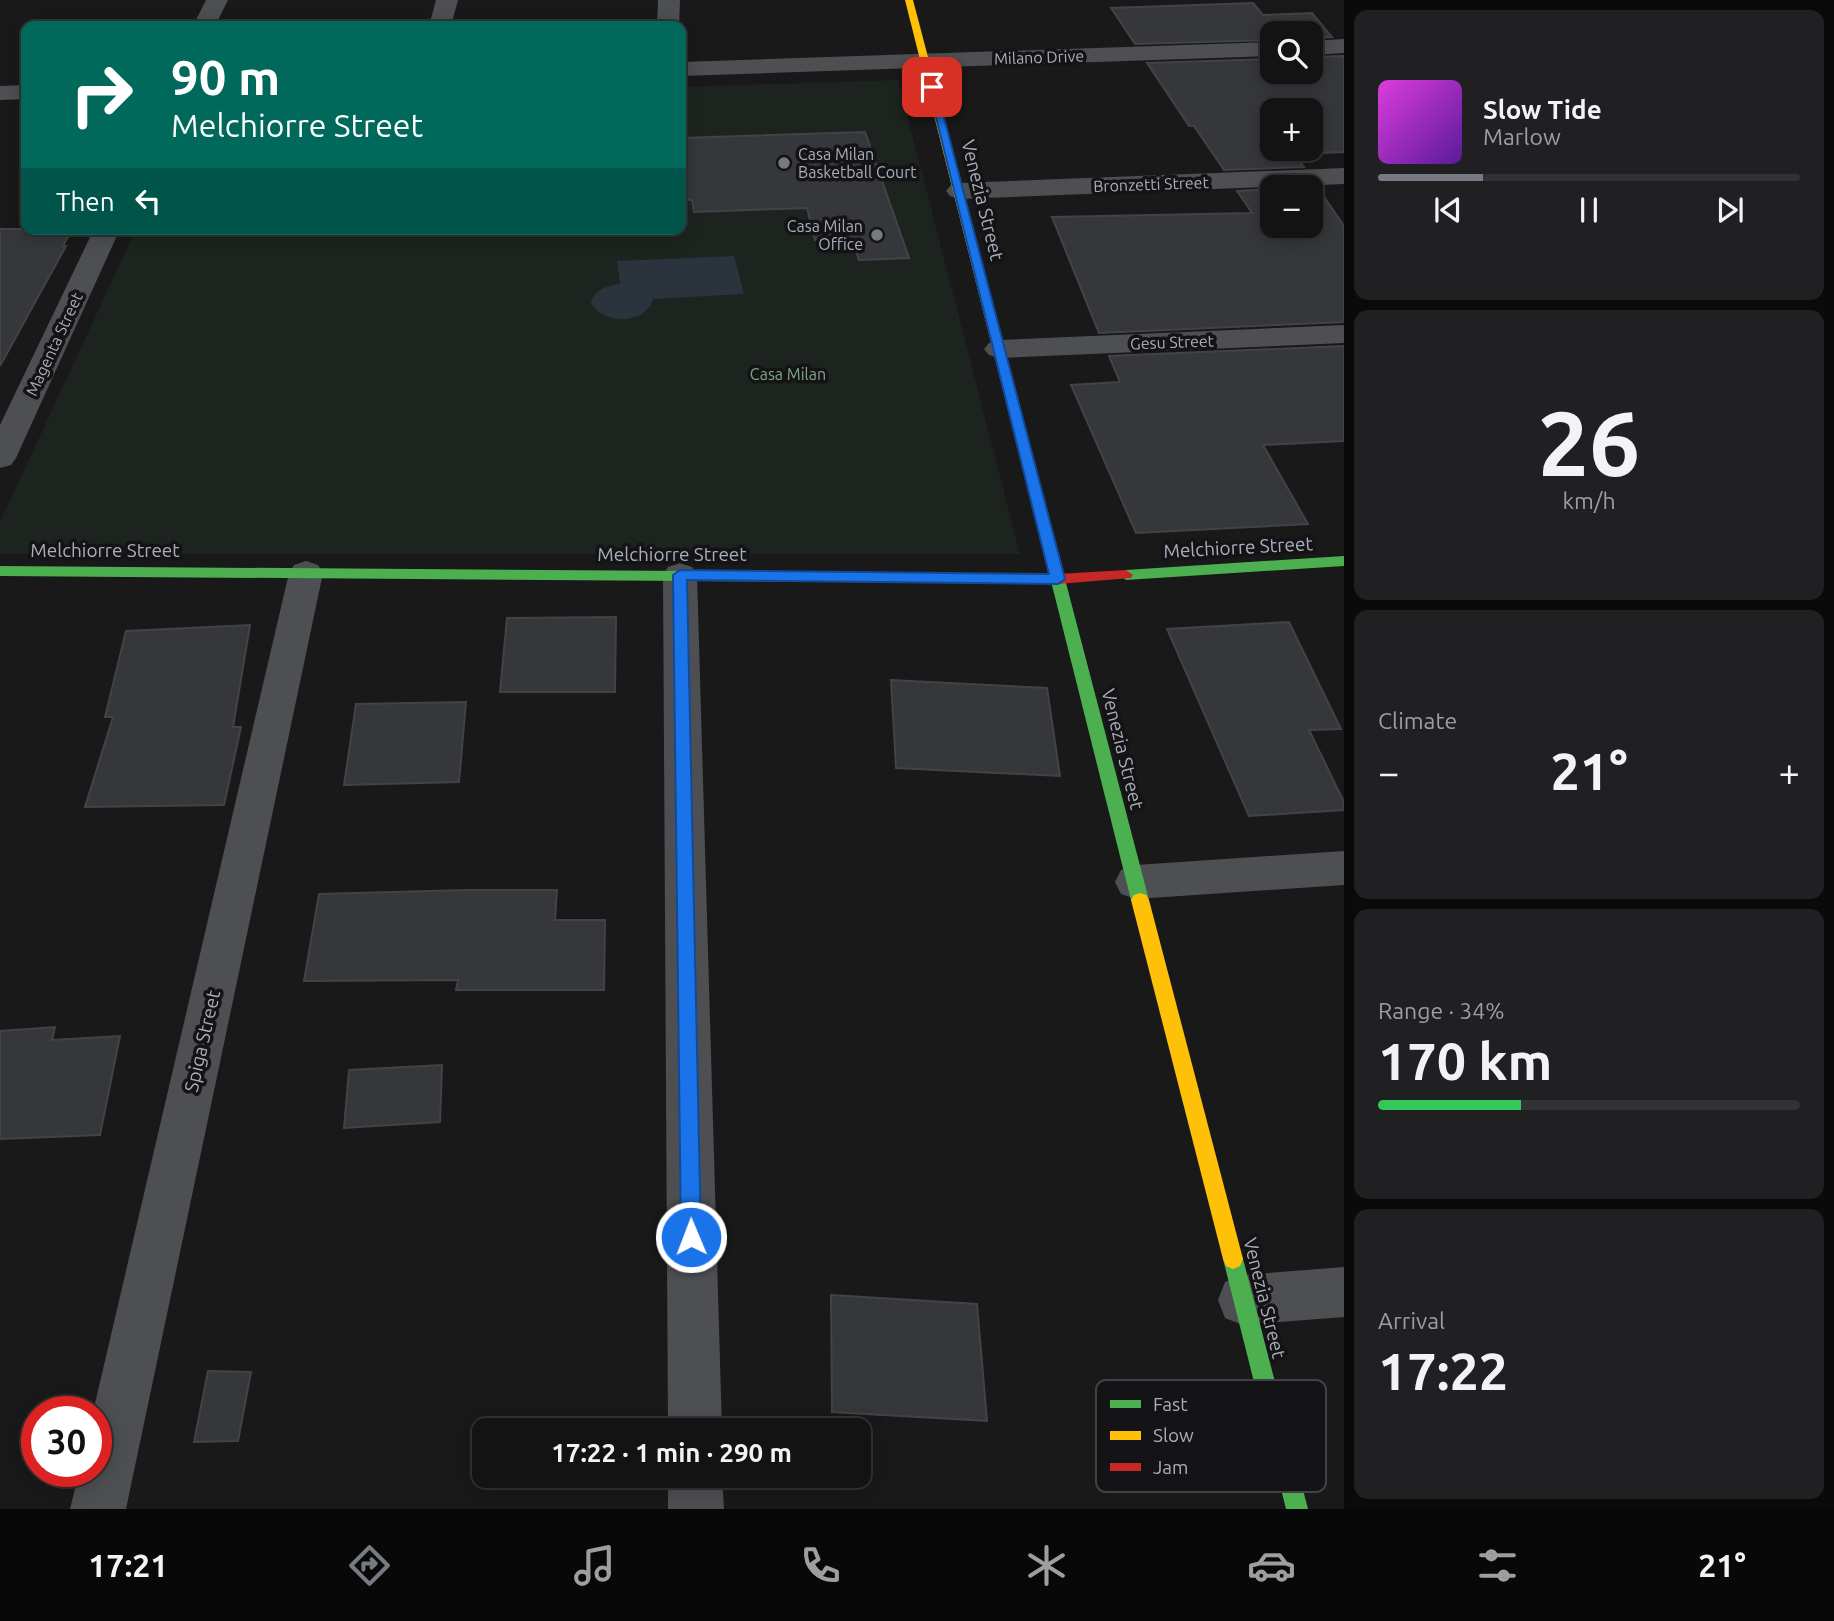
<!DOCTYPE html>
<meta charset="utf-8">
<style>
body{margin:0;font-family:Ubuntu,sans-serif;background:#202022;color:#f1f3f6;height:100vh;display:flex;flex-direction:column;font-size:26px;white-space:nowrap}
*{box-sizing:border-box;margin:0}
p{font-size:23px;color:#9d9ea0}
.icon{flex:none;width:38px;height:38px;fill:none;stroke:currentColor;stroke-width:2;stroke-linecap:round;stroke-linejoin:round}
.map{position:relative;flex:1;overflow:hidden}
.panel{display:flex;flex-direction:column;gap:10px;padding:10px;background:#0a0a0b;width:490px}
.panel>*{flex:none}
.top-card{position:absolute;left:21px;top:21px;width:665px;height:214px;border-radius:14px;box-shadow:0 4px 18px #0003,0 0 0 2px #323234;background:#00695c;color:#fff;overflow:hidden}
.controls{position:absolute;left:1260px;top:21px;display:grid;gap:14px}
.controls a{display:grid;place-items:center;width:63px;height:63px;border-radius:14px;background:#131314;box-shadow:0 4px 18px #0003,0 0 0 2px #323234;font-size:35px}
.speed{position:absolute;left:21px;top:1396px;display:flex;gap:14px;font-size:35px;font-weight:700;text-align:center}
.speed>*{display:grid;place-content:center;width:91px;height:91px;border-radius:50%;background:#131314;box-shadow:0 4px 18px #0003,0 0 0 2px #323234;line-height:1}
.speed .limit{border:10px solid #d22;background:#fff;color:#111}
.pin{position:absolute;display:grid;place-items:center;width:60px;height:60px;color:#fff;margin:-30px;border-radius:14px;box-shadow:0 4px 10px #0006}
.me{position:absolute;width:77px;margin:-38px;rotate:359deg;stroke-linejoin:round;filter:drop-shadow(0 0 5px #0008)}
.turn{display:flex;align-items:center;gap:24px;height:147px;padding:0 35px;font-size:32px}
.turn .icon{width:91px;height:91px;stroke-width:2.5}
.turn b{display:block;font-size:49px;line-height:60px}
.then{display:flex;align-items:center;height:66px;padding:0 35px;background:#0003;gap:14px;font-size:26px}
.big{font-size:52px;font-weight:700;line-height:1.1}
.panel .tile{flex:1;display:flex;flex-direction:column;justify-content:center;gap:10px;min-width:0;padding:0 24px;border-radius:14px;background:#202022}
.panel .dial{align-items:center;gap:0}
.dial b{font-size:91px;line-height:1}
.song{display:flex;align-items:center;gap:21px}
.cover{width:84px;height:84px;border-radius:10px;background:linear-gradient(135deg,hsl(300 70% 55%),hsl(270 70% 35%))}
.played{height:7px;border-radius:4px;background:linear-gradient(90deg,#777a83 25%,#323234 25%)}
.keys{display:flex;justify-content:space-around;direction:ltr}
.heat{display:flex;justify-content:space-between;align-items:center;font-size:38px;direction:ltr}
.charge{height:10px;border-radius:5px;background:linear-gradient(90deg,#34c759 34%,#323234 0)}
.trip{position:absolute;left:472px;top:1418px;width:399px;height:70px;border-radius:14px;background:#131314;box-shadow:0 4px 18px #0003,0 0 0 2px #323234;font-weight:700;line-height:70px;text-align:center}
.dock{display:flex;height:112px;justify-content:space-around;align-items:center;background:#080808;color:#9d9ea0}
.dock .icon{width:49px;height:49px}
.dock .current{color:#777a83}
.dock b{font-size:32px;color:#f1f3f6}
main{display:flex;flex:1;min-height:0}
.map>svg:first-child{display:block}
.green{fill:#1d241f}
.water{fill:#2b333d}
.building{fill:#36373a;stroke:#424346;stroke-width:2;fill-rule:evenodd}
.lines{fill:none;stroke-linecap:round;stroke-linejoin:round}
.street{fill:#4d4f53;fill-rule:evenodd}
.fast{fill:#4caf50;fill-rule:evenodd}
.slow{fill:#ffc107;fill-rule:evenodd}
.jam{fill:#c62828;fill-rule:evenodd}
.route{fill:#1a73e8;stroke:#114b97;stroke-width:2}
.poi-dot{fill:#777a83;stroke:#141316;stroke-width:2.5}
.labels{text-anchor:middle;stroke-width:7;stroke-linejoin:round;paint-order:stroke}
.far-street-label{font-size:16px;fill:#aaaebb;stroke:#141316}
.far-poi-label{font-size:16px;fill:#aaaebb;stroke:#141316;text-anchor:start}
.far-park-label{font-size:16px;fill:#80a786;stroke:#141316}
.street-label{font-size:19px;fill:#aaaebb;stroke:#141316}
.key{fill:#141316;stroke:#414248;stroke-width:2}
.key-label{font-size:19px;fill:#aaaebb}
</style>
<main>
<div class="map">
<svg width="1344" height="1509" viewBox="0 0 1344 1509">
<rect width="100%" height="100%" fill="#19191a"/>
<path class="green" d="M898,80l122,474h-1020v-32l136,-293h545v-142z"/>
<path class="water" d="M734,256l10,38 -91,5c-7,26 -50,26 -62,4 4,-14 16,-17 29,-19l-3,-23z"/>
<g class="building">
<path d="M1253,3l10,12 49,-2 20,24 -21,1v-5h-39v7l-137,4 -24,-36z"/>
<path d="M1344,56v96l-49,2 9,13 -80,3 -30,-44h-5l-42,-63 125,-4v13h39v-15zM1272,110h39v39h-39z"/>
<path d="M865,132l44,126 -50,2 -7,-21 -37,1 -8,-32 -113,4 -2,-12h-11v-62z"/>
<path d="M1311,188h7l26,38v96l-245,11 -47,-116 200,-4 -15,-22 35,-2v37h39z"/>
<path d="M0,229h72l-9,17h3l-66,120z"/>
<path d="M1344,346v95l-81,4 45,79 -172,9 -65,-148 49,-3 -11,-26z"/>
<path d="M616,617l-1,75h-115l7,-74z"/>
<path d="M1289,622l52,107 -32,1 35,72v8l-95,6 -82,-187z"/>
<path d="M250,625l-17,102h8l-17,78 -139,2 28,-90h-8l21,-86z"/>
<path d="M891,680l156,8 13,88 -164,-8z"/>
<path d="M466,702l-7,80 -115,3 12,-81z"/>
<path d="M467,890h90l-2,30h50l-1,70h-148l2,-10 -154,1 15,-87z"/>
<path d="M55,1027l-3,13 68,-4 -20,99 -100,4v-108z"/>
<path d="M442,1065l-2,57 -96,6 5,-58z"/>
<path d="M831,1295l146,9 10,117 -155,-9z"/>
<path d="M208,1371l43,1 -13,69 -44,1z"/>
</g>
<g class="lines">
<g class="street">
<path d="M206,0h22l-13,26h-22z"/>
<path d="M436,0h22l-7,26h-22z"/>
<path d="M658,0h22l-1,26h-22z"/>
<path d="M1344,39v14l-33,2v-14z"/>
<path d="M1272,42v14l-591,20v-14z"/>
<path d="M26,85v14l-26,1v-14z"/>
<path d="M1344,168v16l-385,15 -9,-3 -4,-5 4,-5 9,-3z"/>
<path d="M94,229h26l-104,229 -5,7 -11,3v-43z"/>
<path d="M1344,325v18l-345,15 -10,-3 -5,-6 5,-6 10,-3z"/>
<path d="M306,561l12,4 5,8 -197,936h-56l9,-37h17v-60h-3l196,-839 5,-8z"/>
<path d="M680,563l12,4 5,8 25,855h-54l-5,-855 5,-8z"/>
<path d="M1344,851v34l-208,14 -15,-5 -6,-12 6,-12 15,-5z"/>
<path d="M1344,1267v50l-101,8 -18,-7 -7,-18 7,-18 18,-7z"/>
<path d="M668,1475h54l2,34h-56z"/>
</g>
<g class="fast">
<path d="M999,346l6,4 144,550 -3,5 -6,2 -6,-2 -3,-5 -138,-550z"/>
<path d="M1344,556v10l-218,14 -7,-5 7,-5z"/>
<path d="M0,566l817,6 7,5 -7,5 -817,-6z"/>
<path d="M1233,1249l7,3 3,7 65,250h-22l-63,-250 3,-7z"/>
</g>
<g class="slow">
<path d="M905,0h8l92,350 -2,3 -4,1 -6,-4z"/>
<path d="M1140,893l6,2 3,5 94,359 -3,7 -7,3 -7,-3 -3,-7 -92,-359 3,-5z"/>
</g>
<path class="jam" d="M1126,570l7,5 -2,3 -73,6 -241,-2 -7,-5 7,-5 241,2z"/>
</g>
<path class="route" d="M928,85l8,2 129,492 -7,5 -371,-4 14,657 -3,7 -7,3 -7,-3 -3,-7 -8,-662 7,-5 369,4z"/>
<g class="poi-dot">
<circle cx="784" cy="163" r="7"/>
<circle cx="877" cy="235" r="7"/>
</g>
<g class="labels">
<g class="far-street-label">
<text transform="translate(1039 57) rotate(-2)" y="6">Milano Drive</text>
<text transform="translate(1151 184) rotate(-2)" y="6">Bronzetti Street</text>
<text transform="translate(1172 342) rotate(-2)" y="6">Gesu Street</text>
<text transform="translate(54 344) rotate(-65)" y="6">Magenta Street</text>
</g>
<g class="far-poi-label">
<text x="798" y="160">Casa Milan<tspan x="798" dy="18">Basketball Court</tspan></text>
<text x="863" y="232" text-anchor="end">Casa Milan<tspan x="863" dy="18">Office</tspan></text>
</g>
<g class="far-park-label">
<text x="788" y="380">Casa Milan</text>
</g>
<g class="street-label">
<text transform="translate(983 200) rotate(76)" y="7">Venezia Street</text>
<text transform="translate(1238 547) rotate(-3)" y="7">Melchiorre Street</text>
<text x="105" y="557">Melchiorre Street</text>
<text x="672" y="561">Melchiorre Street</text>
<text transform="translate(1123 749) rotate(76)" y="7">Venezia Street</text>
<text transform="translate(202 1041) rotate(-77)" y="7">Spiga Street</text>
<text transform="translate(1265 1298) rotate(76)" y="7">Venezia Street</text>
</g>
</g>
<rect x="1096" y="1380" width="230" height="112" rx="10" class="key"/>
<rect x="1110" y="1400" width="31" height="8" fill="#4caf50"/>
<rect x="1110" y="1431" width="31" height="9" fill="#ffc107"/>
<rect x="1110" y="1463" width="31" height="8" fill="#c62828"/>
<g class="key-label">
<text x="1153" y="1411">Fast</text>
<text x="1153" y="1442">Slow</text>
<text x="1153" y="1474">Jam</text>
</g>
</svg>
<div class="controls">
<a><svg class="icon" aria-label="search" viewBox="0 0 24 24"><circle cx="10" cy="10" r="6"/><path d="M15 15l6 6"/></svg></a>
<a>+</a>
<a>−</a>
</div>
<div class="speed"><div class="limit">30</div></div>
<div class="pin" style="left:932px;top:87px;background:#d93025"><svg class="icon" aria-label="arrive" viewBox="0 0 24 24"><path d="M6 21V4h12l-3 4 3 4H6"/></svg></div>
<svg class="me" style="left:691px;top:1237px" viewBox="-20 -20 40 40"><circle r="17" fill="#1a73e8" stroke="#fff" stroke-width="3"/><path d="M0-11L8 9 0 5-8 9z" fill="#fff"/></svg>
<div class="trip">17:22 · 1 min · 290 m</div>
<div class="top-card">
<div class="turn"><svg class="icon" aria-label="right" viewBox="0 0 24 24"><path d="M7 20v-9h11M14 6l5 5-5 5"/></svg><div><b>90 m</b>Melchiorre Street</div></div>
<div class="then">Then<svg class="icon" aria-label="left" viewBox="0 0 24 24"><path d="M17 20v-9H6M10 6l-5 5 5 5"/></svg></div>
</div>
</div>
<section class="panel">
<div class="tile">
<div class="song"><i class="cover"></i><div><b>Slow Tide</b><p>Marlow</p></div></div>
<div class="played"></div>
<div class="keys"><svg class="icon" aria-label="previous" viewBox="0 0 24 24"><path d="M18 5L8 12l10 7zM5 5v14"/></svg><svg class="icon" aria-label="pause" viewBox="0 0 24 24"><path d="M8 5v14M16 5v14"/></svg><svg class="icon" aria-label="next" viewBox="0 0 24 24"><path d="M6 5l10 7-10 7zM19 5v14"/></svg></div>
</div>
<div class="tile dial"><b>26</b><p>km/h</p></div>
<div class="tile"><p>Climate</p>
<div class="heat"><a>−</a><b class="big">21°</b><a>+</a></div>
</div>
<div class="tile"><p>Range · 34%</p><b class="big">170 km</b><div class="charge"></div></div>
<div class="tile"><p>Arrival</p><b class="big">17:22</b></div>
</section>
</main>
<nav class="dock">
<b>17:21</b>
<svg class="icon current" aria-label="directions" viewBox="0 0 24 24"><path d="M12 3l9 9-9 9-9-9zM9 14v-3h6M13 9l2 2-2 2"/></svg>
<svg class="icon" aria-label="music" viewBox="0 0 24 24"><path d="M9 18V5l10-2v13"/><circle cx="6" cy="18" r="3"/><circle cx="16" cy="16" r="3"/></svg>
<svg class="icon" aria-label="phone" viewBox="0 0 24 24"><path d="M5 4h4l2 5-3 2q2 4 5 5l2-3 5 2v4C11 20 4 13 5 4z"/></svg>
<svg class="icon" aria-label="climate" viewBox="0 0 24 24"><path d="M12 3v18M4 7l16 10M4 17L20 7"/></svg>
<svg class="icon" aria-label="car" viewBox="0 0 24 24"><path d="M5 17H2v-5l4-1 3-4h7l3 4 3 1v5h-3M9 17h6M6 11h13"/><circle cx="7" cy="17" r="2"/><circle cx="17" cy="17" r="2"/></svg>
<svg class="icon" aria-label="filters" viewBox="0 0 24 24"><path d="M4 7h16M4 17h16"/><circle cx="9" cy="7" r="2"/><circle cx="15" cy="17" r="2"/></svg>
<b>21°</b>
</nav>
